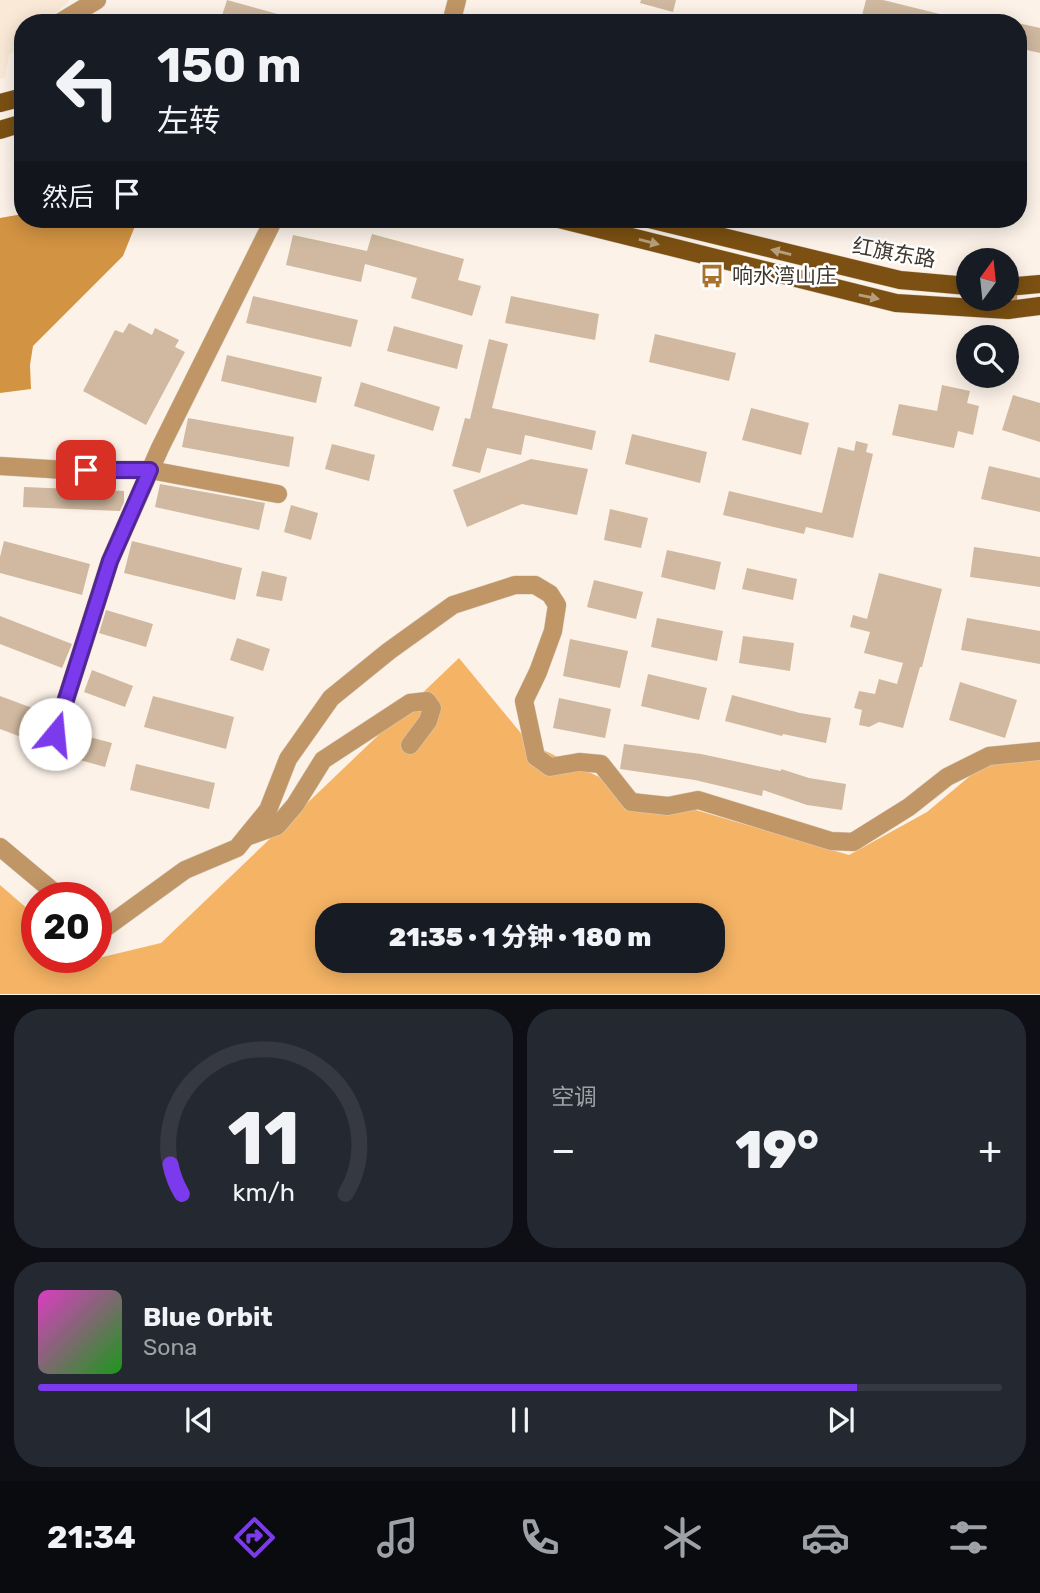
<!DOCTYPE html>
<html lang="zh">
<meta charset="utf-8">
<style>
body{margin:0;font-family:Rubik,"Noto Sans SC",sans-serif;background:#242831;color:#f1f3f6;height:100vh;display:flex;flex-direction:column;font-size:26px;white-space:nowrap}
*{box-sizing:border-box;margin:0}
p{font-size:23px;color:#9ea1a6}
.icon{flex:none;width:38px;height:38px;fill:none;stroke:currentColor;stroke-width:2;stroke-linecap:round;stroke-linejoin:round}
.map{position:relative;height:995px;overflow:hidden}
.side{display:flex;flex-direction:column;gap:14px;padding:14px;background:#0d0f14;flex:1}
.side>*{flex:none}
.banner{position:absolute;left:14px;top:14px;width:1013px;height:214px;border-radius:28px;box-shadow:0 4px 18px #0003;background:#171b24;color:#f1f3f6;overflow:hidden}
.needle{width:46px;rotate:15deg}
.controls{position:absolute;left:956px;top:248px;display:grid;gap:14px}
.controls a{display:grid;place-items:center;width:63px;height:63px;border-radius:50%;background:#171b24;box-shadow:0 4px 18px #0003;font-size:35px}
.speed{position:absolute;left:21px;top:882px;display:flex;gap:14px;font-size:35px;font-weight:700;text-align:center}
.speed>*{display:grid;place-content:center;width:91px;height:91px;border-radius:50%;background:#171b24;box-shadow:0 4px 18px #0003;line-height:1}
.speed .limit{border:10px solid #d22;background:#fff;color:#111}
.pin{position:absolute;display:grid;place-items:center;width:60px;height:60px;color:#fff;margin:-30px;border-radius:14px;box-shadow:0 4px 10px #0006}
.me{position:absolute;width:77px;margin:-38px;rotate:17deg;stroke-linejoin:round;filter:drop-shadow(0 0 5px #0008)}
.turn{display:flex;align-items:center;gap:24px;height:147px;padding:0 28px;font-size:32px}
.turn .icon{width:91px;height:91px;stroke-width:2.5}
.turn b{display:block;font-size:49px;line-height:60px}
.then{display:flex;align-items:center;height:66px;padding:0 28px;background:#0003;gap:14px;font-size:26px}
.big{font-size:52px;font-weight:800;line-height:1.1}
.side .tile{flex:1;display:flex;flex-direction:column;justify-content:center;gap:10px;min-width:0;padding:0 24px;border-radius:28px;background:#242831}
.side .dial{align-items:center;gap:0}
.dial svg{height:182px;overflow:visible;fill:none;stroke:#363941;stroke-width:7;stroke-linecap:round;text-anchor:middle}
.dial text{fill:#f1f3f6;stroke:none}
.song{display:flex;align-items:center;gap:21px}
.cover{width:84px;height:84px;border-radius:10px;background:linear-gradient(135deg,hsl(310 70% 55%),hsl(120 70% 35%))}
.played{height:7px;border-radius:4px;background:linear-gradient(90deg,#7c3aed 85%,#363941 85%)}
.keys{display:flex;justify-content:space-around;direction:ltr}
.heat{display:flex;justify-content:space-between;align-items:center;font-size:38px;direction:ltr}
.side .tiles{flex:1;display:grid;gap:14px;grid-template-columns:1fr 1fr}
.tile:last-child{grid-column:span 2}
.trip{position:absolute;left:315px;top:903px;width:410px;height:70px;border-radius:28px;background:#171b24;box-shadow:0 4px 18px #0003;font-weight:800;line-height:70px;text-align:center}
.tabs{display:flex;height:112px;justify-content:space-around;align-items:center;background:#090b0e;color:#9ea1a6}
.tabs .icon{width:49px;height:49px}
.tabs .selected{color:#7c3aed}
.tabs b{font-size:32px;color:#f1f3f6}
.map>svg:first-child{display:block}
.built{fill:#fae9d6}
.forest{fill:#f5b465;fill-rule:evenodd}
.water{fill:#d29342}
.building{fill:#d0b9a0}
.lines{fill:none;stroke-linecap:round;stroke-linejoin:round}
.minor-casing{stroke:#d6cdc2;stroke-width:19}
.major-casing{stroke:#d6cdc2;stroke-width:19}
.minor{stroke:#c19666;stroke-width:18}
.major{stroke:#7b5012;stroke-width:18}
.oneway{fill:#b69f7d}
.route-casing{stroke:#51269a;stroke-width:18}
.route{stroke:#7c3aed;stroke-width:12}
.labels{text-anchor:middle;stroke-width:5;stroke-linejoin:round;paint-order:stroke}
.street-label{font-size:21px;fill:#40372c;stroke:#fff}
.poi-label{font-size:21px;fill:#40372c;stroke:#fff;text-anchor:start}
</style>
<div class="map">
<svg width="1040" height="995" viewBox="0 0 1040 995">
<rect width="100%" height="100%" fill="#fcf2e8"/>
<path class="built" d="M0,0h70l-26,23h-21v19l-14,13 -4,23 -5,1z"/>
<path class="forest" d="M459,658l70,85 95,46 225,66 78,-43 61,-51 52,-5v238h-1040v-109l37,32v40h45l4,4 75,-18zM327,915h385v46h-385z"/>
<path class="water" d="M23,214v5h107l5,7 -12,30 -90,90 -3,19 1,24 -31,4v-175z"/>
<g class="building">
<path d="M227,0l72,20v3h-66l-12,-4z"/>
<path d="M641,0h35l-3,12 -33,-9z"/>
<path d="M866,0h17l77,19v4h-100z"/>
<path d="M1018,23l22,5v25l-22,-5z"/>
<path d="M372,234l92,25 -6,21 23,6 -9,30 -61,-18 6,-20 -52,-14 -4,18 -75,-17 7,-30 74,16z"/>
<path d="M253,296l105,24 -7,27 -105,-24z"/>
<path d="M511,296l88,18 -4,26 -90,-17z"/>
<path d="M129,323l23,12 3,-7 24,12 -4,7 10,5 -39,73 -63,-34 32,-61 8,3z"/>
<path d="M394,326l69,19 -6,24 -70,-18z"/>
<path d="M655,334l81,19 -7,28 -80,-19z"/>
<path d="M489,339l19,5 -16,64 104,23 -4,19 -67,-15 -4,20 -34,-7 -7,25 -28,-7 13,-48 5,1z"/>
<path d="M227,355l95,22 -6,26 -95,-22z"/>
<path d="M361,382l79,25 -7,24 -79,-25z"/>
<path d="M942,385l28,6 -3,12 12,3 -6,29 -15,-4 -4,17 -62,-13 7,-31 38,7z"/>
<path d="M1013,395l27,8v39l-38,-12z"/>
<path d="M751,408l58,15 -8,32 -59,-15z"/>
<path d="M188,418l106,19 -5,30 -107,-20z"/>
<path d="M632,434l75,18 -7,31 -75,-19z"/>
<path d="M856,441l12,3 -2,8 7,2 -20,84 -47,-11 -2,7 -81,-19 6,-24 93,22 16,-66 16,4z"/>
<path d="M332,444l43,11 -6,26 -44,-12z"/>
<path d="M531,459l57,10 -11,46 -55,-11 -55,23 -14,-37z"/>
<path d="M989,466l51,12v34l-59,-13z"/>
<path d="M160,484l105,19 -6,27 -104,-23z"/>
<path d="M24,487l100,4v11l-4,9 -97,-4z"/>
<path d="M291,505l27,8 -7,27 -27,-8z"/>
<path d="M610,509l38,9 -7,30 -37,-8z"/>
<path d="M4,541l86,23 -8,31 -82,-22v-16z"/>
<path d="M132,541l110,27 -7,32 -111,-27z"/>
<path d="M974,547l66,10v30l-70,-10z"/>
<path d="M667,550l54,12 -6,28 -54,-13z"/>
<path d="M747,568l50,11 -4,21 -51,-11z"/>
<path d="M262,571l25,6 -5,24 -26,-5z"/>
<path d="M879,573l63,16 -20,78h-2l-17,61 -24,-6 -10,5 -10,-2 3,-15 -8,-2 5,-17 16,3 4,-15 18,5 6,-21 -39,-10 6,-21 -20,-5 3,-12 14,4z"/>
<path d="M594,580l49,12 -7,27 -49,-12z"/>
<path d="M106,610l47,14 -7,23 -47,-14z"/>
<path d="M0,616l72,28 -10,24 -62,-24z"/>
<path d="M657,618l66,13 -6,30 -66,-14z"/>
<path d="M967,618l73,13v33l-79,-14z"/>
<path d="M743,636l51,7 -4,28 -51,-8z"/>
<path d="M237,638l33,11 -7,22 -33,-11z"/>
<path d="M570,639l58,12 -8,37 -57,-12z"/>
<path d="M92,670l41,16 -8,21 -41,-15z"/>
<path d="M648,674l59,14 -8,32 -58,-14z"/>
<path d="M960,682l57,18 -12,38 -56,-18z"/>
<path d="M732,695l68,18 31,5 -5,25 -43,-9 -1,2 -57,-15z"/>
<path d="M0,696l43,16 -11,29 -32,-12z"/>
<path d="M153,696l81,21 -8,32 -82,-22z"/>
<path d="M559,698l52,11 -6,29 -52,-10z"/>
<path d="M75,733l37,10 -7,24 -36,-10z"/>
<path d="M624,744l77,10 80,17v-2l28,9 37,6 -4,26 -35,-5 -44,-15 -1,6 -67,-16 -75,-11z"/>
<path d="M136,764l79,19 -6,26 -79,-19z"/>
</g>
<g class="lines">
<g class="minor-casing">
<g id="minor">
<path d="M59,23l38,-23"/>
<path d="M451,23l6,-23"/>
<path d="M1008,310v-40"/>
<path d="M0,466l65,4h85l128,24"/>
<path d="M55,734l55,-173 50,-113 114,-229"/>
<path d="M246,837l31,-11 18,-21 28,-45 87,-57 17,-2 5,7 -4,13 -18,24"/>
<path d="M0,847l61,51"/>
<path d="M96,927l5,4 84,-61 52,-22 31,-38 20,-51 43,-61 58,-47 64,-46 62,-20h20l15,9 7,11 -4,26 -15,41 -14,29 12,56 14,10 29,-5 22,2 30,38 37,4 30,-6 133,41 22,1 56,-35 38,-30 42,-21 51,-5"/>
</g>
</g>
<g class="major-casing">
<g id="major">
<path d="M0,103l23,-6"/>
<path d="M0,130l23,-7"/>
<path d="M559,219l337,84 112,7 32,-4"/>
<path d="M649,219l251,61 68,6"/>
<path d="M1006,287l34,-3"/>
</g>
</g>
<use href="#minor" class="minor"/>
<use href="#major" class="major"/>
</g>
<defs><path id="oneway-solid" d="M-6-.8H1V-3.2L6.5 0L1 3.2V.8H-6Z" transform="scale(1.75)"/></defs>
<g class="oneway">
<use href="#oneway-solid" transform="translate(649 242) rotate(14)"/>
<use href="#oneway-solid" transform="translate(781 252) rotate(-166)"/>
<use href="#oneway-solid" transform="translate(869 297) rotate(12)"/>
</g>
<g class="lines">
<g class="route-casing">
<path id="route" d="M55,734l55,-173 40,-91h-64"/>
</g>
<use href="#route" class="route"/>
</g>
<defs>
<g id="bus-bare" transform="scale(1.89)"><path d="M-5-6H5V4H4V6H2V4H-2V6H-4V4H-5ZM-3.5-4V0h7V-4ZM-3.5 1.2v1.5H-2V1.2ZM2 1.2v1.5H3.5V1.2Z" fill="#a9732e" stroke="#fff" stroke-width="2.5" paint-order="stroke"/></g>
</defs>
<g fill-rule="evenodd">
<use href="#bus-bare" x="712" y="276"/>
</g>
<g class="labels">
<g class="street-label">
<text transform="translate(894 253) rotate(10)" y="7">红旗东路</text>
</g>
<g class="poi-label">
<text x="732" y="283">响水湾山庄</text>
</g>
</g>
</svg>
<div class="controls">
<a><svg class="needle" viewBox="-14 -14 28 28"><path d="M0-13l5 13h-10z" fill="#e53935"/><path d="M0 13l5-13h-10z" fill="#9ea1a6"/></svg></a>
<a><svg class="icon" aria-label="search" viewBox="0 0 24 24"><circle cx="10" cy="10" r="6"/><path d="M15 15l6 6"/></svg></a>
</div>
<div class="speed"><div class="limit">20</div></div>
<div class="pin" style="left:86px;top:470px;background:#d93025"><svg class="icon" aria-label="arrive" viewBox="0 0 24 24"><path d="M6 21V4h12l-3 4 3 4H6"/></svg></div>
<svg class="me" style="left:55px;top:734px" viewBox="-20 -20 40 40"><circle r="19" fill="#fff"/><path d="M0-13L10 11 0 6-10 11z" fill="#7c3aed"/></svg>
<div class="trip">21:35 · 1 分钟 · 180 m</div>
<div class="banner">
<div class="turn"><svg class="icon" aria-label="left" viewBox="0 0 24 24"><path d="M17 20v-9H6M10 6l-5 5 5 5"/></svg><div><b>150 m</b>左转</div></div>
<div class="then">然后<svg class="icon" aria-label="arrive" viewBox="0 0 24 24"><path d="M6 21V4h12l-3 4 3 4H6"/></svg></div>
</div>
</div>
<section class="side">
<div class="tiles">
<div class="tile dial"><svg viewBox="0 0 100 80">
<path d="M14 69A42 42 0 1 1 86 69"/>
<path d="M14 69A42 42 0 0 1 9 56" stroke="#7c3aed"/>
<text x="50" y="56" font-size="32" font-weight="700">11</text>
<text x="50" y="72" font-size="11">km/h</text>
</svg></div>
<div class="tile"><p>空调</p>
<div class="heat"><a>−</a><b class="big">19°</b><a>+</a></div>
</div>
<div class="tile">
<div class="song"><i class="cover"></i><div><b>Blue Orbit</b><p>Sona</p></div></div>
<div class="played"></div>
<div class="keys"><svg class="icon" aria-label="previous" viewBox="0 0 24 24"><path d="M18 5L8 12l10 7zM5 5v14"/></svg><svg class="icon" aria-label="pause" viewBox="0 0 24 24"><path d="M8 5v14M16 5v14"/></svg><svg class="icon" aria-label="next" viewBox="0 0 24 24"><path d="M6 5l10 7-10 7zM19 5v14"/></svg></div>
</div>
</div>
</section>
<nav class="tabs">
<b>21:34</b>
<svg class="icon selected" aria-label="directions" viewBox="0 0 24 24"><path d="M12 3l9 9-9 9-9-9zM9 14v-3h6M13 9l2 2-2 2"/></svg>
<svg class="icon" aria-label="music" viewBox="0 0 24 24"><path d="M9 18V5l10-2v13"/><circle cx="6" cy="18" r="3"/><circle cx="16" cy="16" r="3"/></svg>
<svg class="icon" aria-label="phone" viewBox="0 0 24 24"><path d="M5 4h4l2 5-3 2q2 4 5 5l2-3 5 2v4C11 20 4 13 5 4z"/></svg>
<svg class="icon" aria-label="climate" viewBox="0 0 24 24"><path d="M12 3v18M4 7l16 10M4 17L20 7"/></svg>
<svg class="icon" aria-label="car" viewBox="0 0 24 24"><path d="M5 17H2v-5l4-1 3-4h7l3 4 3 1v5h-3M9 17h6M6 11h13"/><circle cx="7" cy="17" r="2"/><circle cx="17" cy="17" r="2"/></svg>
<svg class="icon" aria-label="filters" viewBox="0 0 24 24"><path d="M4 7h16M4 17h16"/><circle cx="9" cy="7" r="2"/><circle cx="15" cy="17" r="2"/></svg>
</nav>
